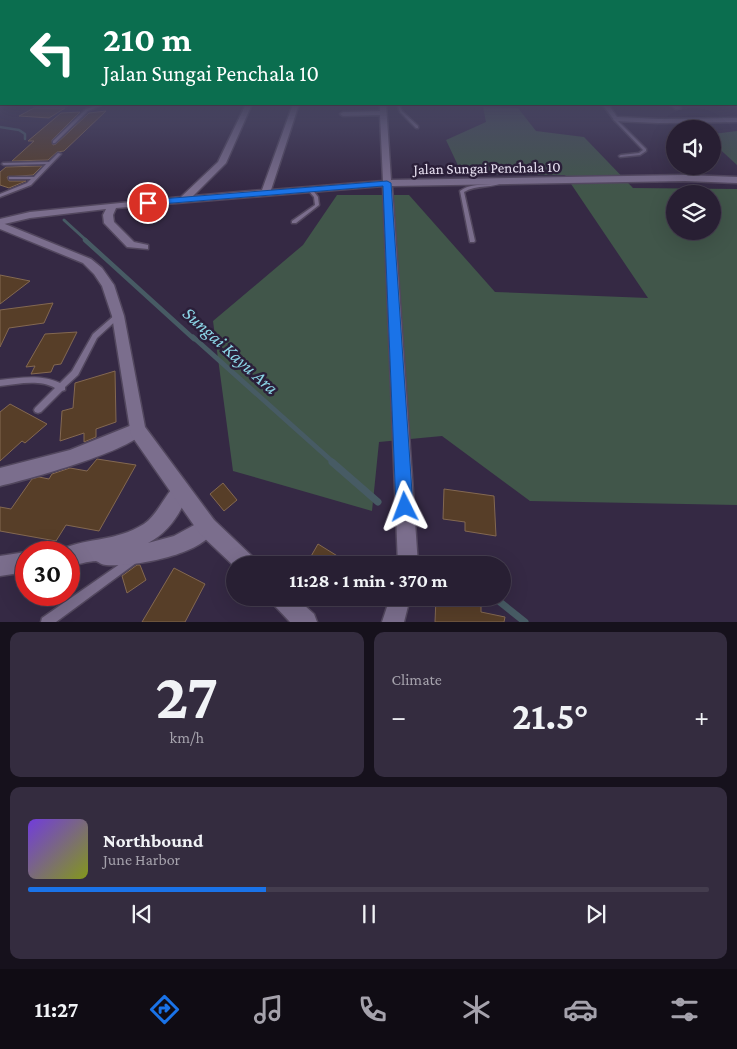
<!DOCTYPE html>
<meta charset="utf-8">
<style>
body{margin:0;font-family:"Crimson Pro",serif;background:#342c3f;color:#f1f3f6;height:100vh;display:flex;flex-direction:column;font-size:19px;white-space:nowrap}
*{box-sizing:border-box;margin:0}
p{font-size:16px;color:#a5a2ac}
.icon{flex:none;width:28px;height:28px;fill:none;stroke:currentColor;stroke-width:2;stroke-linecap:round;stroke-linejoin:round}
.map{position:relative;height:622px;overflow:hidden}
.side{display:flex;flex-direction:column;gap:10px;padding:10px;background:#16111c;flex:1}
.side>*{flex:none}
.hud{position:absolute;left:0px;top:0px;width:738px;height:105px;box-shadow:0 5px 20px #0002,0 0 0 1px #443d4e;background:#0b6e4f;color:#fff;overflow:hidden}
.controls{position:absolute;left:666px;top:120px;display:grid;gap:10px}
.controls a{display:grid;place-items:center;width:55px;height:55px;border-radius:50%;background:#281f33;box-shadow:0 5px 20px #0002,0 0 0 1px #443d4e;font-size:25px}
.speed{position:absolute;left:15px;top:541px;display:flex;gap:10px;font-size:25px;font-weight:700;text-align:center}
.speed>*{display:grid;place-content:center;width:65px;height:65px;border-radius:50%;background:#281f33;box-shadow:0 5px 20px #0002,0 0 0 1px #443d4e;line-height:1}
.speed .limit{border:8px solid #d22;background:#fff;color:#111}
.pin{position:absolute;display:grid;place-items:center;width:42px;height:42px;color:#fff;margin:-21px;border:2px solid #fff;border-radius:50%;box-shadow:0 1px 5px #0007}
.me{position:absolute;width:55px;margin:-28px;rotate:357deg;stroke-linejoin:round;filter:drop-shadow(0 0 4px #0008)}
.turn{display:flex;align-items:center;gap:18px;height:105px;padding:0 20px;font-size:22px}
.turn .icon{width:65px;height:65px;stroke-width:2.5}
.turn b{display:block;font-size:35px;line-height:42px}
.big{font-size:38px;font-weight:700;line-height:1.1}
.side .card{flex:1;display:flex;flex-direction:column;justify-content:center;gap:8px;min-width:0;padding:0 18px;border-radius:10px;background:#342c3f}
.side .dial{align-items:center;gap:0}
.dial b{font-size:65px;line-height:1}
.song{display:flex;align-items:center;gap:15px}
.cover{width:60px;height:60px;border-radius:8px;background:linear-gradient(135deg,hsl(260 70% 55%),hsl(70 70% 35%))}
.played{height:5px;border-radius:2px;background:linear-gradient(90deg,#1a73e8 35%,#443d4e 35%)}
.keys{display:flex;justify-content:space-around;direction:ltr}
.heat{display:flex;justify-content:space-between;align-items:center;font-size:28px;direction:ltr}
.side .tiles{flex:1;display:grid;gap:10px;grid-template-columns:1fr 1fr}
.card:last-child{grid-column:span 2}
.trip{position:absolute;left:226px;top:556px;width:285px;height:50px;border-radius:25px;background:#281f33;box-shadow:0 5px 20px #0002,0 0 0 1px #443d4e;font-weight:700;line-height:50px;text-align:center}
.tab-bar{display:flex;height:80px;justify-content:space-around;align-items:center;background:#100c14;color:#a5a2ac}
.tab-bar .icon{width:35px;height:35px}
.tab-bar .active{color:#1a73e8}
.tab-bar b{font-size:22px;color:#f1f3f6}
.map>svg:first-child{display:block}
.green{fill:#41564a;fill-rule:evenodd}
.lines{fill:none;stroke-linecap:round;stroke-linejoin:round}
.stream-far4{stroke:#475b64;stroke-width:2.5}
.stream-far3{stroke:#475b64;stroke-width:3}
.stream-far2{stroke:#475b64;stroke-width:4.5}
.stream-far1{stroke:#475b64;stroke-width:5}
.stream{stroke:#475b64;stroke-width:7}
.building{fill:#573e28;stroke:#836851}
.service-casing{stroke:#52475e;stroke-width:3}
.minor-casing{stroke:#52475e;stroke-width:3}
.tertiary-casing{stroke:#52475e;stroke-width:3}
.service{fill:#7b6e8d;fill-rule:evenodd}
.minor{fill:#7b6e8d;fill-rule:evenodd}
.tertiary{fill:#7b6e8d;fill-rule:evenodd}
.route{fill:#1a73e8;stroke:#114b97}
.labels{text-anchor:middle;stroke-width:5;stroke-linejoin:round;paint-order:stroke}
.far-street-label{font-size:15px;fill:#e7e0f1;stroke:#2b1f39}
.water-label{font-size:19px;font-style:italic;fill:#8bd5e6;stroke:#2b1f39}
</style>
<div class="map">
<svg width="737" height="622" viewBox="0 0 737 622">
<rect width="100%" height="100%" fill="#352944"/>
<g class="green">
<path d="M483,107l35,1 18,23 48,6 49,51 104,1v316l-207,-4 -88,-65 -63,6 -7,69 -139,-40 -20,-150 90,-76 34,-50h72l86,97 153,6 -83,-123 -103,-1 -16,-34 40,-18zM675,194h37v37h-37z"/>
<path d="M737,131v34l-25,-23 1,-8z"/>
</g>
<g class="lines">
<path class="stream-far4" d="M0,127l19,3 6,4v5"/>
<path class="stream-far3" d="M64,220l23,21"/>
<path class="stream-far2" d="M85,240l109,99"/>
<path class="stream-far1" d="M193,337l141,126"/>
<g class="stream">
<path d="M332,462l46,40"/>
<path d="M495,598l30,24"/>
</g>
</g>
<g class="building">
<path d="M34,108h31l-16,10 -30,-2z"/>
<path d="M106,111l-42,40 -7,1 -9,8 -36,1 22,-20h-6l33,-28 19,-1 -28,28 1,5 3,-1 33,-31z"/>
<path d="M42,166l-9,9 -26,2 2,4h17l-17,7 -9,-3v-13l6,-5z"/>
<path d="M0,275l30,6 -30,23z"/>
<path d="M53,303l-9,20 -35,5 -9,19v-37z"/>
<path d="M77,332l-16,32 -7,1 -3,7 -20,2 4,-8 -9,1 19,-33z"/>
<path d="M115,371l1,51 -20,7v8l-12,5v-9l-24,8 2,-30 11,-3 2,-25z"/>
<path d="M10,404l37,20 -22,19 -3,-2 -22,20v-49z"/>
<path d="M97,459l39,6 -37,66 -33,-6 -10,16 -56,-10v-24l11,2 21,-30 7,-2 10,2 3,-5 18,-6 17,3z"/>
<path d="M223,483l14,17 -13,11 -14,-17z"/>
<path d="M444,489l50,7 2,40 -31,-5v-9l-22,-3z"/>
<path d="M318,544l34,21h-46z"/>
<path d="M137,565h3l6,15 -19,13 -5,-17z"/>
<path d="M174,568l31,16 -20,38h-43z"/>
<path d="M436,598h45v14l24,5 -1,5h-69z"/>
</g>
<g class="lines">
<g class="service-casing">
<g id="service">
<path d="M100,104h4l-16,7 -33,32h-2v-2l33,-32z"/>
<path d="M397,104h2l3,7 16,15v2h-2l-16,-16z"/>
<path d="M615,118l31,31v2l-6,4 -20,2 -1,-1 2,-1 18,-2 4,-3 -29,-30 -1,-1z"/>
<path d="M58,153l3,1 -30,31 -31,12v-3l27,-11 4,-4h-22v-2h25l12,-13 -42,1 -2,-1 1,-1 46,-1z"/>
<path d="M504,180l2,1c-13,8 -29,3 -42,11l11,49 -1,1h-4l-10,-51c9,-7 21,-6 32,-7 4,-1 8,-3 12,-4z"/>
<path d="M308,189h4l6,8 1,8 -23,18h-4v-2l23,-16 -1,-8 -6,-7z"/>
<path d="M116,314h2l3,2 -24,22 -19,37 -13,12v3l-3,1 -21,21 -3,1 -3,-1 -1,-2 1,-2 20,-20c-16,-9 -37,-4 -55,-2v-6c20,-2 41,-6 60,3l12,-12 21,-37z"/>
<path d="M133,555l3,2 2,3 -2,3 -80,59h-15l1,-4 88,-61z"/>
</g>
</g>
<g class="minor-casing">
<g id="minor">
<path d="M32,104h37l-3,2h-31z"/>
<path d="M246,104h6l-26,59 -33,33 69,-6 31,-86h6l-28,86 112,-9 -3,-66 -37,1 -3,-2 3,-2 37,-1v-7h6l5,76 294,-5 52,2v6l-52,-2 -293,5 26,379h-20l-15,-379 -267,22 -3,7 1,7 20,20 14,3v4l-21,-2 -23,-24 -1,-8 3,-6 -76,9 -30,7v-6l30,-7 151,-15 37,-35z"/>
<path d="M602,104h6l9,13 42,2 78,-1v4l-78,1 -44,-2z"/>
<path d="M668,104h7l6,4 -5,1z"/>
<path d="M137,423l6,2 2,5c-9,20 -120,50 -145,56v-18l70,-18z"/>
<path d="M180,483l6,3 3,6c-9,22 -20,40 -41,51l26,-7 33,-18 7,2 2,7c-11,28 -82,40 -110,38 -4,0 -7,-3 -10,-4 -8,0 -19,4 -27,5v-14h-8l1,-3c28,-12 53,-7 82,-25 16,-11 23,-36 36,-41z"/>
<path d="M26,552v20l-26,4v-20z"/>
<path d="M390,598h20l-6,24h-22z"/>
</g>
</g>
<g class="tertiary-casing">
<g id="tertiary">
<path d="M0,222l91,37 11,9 12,17 10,31 21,111 69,93 40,38 3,7h-22v2l-35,-33 -69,-99 -19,-119 -10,-30 -8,-12 -11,-11 -83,-34z"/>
<path d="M271,598h25l18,16 3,8h-27l-16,-17z"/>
</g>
</g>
<use href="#service" class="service"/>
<use href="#minor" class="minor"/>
<use href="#tertiary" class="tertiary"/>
</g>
<linearGradient id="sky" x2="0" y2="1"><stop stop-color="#1d1725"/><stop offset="0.54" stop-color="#4b4967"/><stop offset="1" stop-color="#4b4967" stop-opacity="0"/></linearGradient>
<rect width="737" height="190" fill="url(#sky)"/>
<path class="route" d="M387,181l4,2 22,324 -2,6 -6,2 -6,-2 -3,-6 -13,-321 -235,19 -4,-2 4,-3z"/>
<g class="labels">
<g class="far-street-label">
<text transform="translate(487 168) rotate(-1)" y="5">Jalan Sungai Penchala 10</text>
</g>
<g class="water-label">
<text transform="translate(231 350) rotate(42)" y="7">Sungai Kayu Ara</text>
</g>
</g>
</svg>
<div class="controls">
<a><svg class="icon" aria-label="sound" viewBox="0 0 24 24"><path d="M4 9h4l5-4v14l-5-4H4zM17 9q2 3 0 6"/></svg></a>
<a><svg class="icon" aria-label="layers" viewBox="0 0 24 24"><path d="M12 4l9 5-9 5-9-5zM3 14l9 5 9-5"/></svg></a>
</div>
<div class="speed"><div class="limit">30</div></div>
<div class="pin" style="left:148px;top:203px;background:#d93025"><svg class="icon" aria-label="arrive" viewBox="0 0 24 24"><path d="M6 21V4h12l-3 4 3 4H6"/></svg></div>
<svg class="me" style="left:405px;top:507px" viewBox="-20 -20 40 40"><path d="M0-17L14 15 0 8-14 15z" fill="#1a73e8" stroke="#fff" stroke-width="4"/></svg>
<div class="trip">11:28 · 1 min · 370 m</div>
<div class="hud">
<div class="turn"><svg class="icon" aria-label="left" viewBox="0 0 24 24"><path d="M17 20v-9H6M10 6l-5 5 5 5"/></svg><div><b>210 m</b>Jalan Sungai Penchala 10</div></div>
</div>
</div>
<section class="side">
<div class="tiles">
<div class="card dial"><b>27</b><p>km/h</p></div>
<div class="card"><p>Climate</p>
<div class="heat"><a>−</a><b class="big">21.5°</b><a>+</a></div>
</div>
<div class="card">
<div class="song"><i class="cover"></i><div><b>Northbound</b><p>June Harbor</p></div></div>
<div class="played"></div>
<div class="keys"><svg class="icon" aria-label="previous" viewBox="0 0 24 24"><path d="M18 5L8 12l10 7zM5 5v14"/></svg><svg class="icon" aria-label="pause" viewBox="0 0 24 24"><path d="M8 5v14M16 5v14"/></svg><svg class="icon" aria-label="next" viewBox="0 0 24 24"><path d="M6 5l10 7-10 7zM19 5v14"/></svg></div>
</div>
</div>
</section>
<nav class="tab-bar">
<b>11:27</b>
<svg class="icon active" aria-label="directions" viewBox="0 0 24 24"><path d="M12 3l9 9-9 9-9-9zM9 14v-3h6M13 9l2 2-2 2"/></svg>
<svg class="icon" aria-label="music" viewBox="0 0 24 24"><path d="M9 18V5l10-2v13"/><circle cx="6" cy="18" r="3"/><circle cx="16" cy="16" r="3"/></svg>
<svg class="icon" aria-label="phone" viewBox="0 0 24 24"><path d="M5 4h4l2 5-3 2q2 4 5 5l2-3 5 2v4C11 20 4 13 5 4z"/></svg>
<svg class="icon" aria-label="climate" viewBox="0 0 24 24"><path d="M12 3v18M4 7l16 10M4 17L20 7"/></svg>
<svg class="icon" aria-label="car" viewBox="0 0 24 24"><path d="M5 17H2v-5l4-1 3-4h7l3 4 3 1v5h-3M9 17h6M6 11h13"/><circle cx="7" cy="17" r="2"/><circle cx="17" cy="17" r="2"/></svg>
<svg class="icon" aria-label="filters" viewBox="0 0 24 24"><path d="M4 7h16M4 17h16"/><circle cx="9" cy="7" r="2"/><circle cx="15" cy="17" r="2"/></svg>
</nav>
